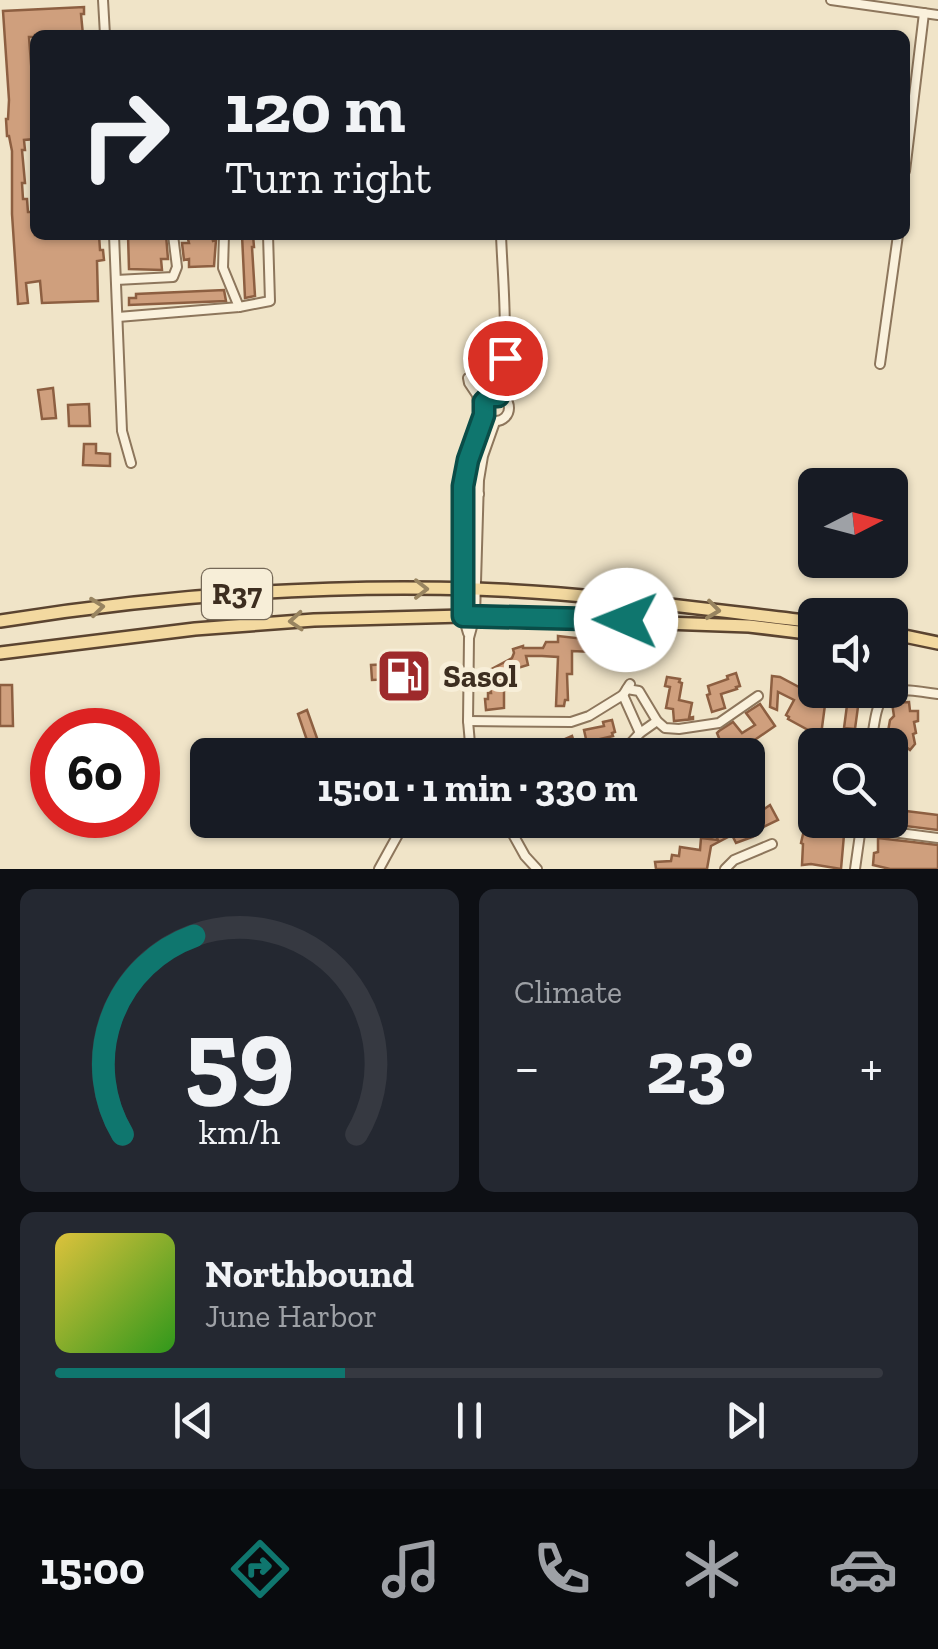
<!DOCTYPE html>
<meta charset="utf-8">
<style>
body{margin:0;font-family:"Zilla Slab",serif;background:#242831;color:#f1f3f6;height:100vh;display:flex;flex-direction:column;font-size:38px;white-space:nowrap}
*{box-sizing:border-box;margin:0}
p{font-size:32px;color:#9ea1a6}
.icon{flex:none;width:55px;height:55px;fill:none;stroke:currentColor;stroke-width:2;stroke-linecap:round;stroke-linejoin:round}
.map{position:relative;height:869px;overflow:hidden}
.sheet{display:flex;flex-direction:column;gap:20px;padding:20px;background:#0d0f14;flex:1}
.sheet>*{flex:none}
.banner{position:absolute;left:30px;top:30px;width:880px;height:210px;border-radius:15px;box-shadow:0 2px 8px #0004;background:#171b24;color:#f1f3f6;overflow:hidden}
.needle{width:65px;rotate:84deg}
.fabs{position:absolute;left:798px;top:468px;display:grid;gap:20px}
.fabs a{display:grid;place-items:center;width:110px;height:110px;border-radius:15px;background:#171b24;box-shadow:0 2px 8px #0004;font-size:50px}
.speed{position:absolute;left:30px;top:708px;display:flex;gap:20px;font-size:50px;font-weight:700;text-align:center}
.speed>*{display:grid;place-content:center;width:130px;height:130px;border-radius:50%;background:#171b24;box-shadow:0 2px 8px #0004;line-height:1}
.speed .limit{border:15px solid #d22;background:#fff;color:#111}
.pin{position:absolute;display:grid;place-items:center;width:85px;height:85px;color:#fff;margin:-42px;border:5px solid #fff;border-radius:50%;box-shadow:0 2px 10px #0007}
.me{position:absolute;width:110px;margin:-55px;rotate:271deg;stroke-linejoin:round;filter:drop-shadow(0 0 8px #0008)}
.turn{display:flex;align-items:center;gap:35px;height:210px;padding:0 30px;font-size:45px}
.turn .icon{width:130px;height:130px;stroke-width:2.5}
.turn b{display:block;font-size:70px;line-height:85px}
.big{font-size:75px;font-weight:700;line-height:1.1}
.sheet .tile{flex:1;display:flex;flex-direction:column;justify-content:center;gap:15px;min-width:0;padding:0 35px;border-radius:15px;background:#242831}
.sheet .dial{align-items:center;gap:0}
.dial svg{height:260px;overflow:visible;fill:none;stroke:#363941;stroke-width:7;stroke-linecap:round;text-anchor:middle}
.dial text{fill:#f1f3f6;stroke:none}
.song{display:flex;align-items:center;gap:30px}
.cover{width:120px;height:120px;border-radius:15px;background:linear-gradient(135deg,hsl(50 70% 55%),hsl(110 70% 35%))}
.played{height:10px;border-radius:5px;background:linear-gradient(90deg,#0f766e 35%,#363941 35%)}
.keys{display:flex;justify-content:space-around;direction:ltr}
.heat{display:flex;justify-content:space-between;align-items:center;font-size:55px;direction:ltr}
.sheet .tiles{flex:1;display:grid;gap:20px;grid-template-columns:1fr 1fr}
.tile:last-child{grid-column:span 2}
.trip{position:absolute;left:190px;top:738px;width:575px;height:100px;border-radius:15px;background:#171b24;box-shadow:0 2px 8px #0004;font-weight:700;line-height:100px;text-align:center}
.tab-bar{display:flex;height:160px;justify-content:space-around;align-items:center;background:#090b0e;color:#9ea1a6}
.tab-bar .icon{width:70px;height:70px}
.tab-bar .selected{color:#0f766e}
.tab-bar b{font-size:45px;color:#f1f3f6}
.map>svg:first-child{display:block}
.building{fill:#cf9f7d;stroke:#8d5f41;stroke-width:2.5}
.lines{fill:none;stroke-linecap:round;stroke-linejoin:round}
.minor-casing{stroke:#8d765c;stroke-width:12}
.primary-casing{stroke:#5b4430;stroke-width:16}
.minor{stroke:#faf1dc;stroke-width:8}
.primary{stroke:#f3d9a0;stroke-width:11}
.oneway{stroke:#988460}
.route-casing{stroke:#0a4d48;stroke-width:25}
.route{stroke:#0f766e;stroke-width:18}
.labels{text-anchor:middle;stroke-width:10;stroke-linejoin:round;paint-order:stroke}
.shield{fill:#f7eed8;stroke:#756857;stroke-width:2.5}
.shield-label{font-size:30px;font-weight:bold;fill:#3d2e20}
.poi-label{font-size:32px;font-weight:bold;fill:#3d2e20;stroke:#f7eed8;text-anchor:start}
</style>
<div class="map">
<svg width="938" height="869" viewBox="0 0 938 869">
<rect width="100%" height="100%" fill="#f0e4c8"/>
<g class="building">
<path d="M84,7v7h-3l2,21h-48v2h-6l3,39 3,-1v64l-11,1 1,10h-3l3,33h-3l1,16h4l1,13h7v23h64l1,15h3l1,10 -7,1 1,40 -56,2 -2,-22 -14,2 2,20 -10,1 -6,-90v-63l-3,-15h-2l-1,-17h2l1,-19 -6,-89z"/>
<path d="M128,235h38l2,24h-7l1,11 -33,-1z"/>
<path d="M242,235h11l1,12h-2l3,49 -10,2z"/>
<path d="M212,237l1,4 3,-1 -2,26 -25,1v-8l-5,1 -2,-17h7l-1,-4z"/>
<path d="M224,290l2,11 -97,4v-7h7v-4z"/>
<path d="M53,388l3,30 -14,1 -4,-29z"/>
<path d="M89,404l1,22h-21l-1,-21z"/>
<path d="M84,444h12v9l14,1v12l-27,-1z"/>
<path d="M558,636l36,4 -1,12 -21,-1v23h-5l1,26h-3l-1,6h-8l2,-49 -16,-1h-16l2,9 -24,7v36l-18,2 -1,-11h3v-6h3l-3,-22 24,-13 2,-5 -1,-4 10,-3v2h20l3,-6h12z"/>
<path d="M412,663l1,14 -4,1 1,17 -15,1 -1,-17 -22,1 -1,-15z"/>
<path d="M736,673l4,13 -4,1 1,2 -16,5 4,14 -13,4 -5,-17 3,-1 -2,-8 20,-7 -1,-3z"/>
<path d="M772,676l8,1 34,18v-5h13l-6,45 -13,-1v-4l-20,-11 1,-2 -3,-2 8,-15 -16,-8 -1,18 -7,-3z"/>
<path d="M667,677l13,2 -1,3 3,1 -3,17 13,3 -3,15 4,-1v2l-19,2 -1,-12 -7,-1 4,-21 -5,-1z"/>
<path d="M0,685h12l1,41h-13z"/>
<path d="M849,690l11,2 -5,37 -11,-1z"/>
<path d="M909,702l1,9h8v10l-4,1 2,11 -3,1 2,10 -5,6 -10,-8h-6l-7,-5 3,-17 4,-4 -2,-13z"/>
<path d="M760,704l15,22 -42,29h-15v-11l3,-1 -4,-10 2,-2 14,-9 9,11 13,-8 -9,-12z"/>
<path d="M307,710l16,45h-11l-14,-41z"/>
<path d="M612,720l3,12 -3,1 1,3 -17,4 2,13 -12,2 -2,-12 -14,12h-21v-15h14l9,-4 2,6 12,-3 -2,-9 20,-4 -1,-4z"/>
<path d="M812,795h3v25h4l-2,11 13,1 4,-12h7l-4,16 7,-1 -3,34 -30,-5 -9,1 1,-21 -2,-1 8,-35 -4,-1 2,-10 4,1z"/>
<path d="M770,805l8,15 -21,10 1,4 -6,3 -16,6 -4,-8 -21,11 -4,23h-51l-1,-7 16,-1 1,-6 7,1 1,-9 20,3 1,-12 17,2 -4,-8 34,-12z"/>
<path d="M890,809l48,6v15l-41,-5v-5l-7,-1z"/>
<path d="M878,838l60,7v24h-48l-17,-4 1,-12 4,-1z"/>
</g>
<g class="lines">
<g class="minor-casing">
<g id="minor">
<path d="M103,0l2,35"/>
<path d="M831,0l107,15"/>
<path d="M905,171l19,-158"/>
<path d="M114,235l8,196 9,32"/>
<path d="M224,235l-1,33 16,39"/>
<path d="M116,280l57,-3 4,-10 -4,-32"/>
<path d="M118,317l121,-10 31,-6 -2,-66"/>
<path d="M880,364l18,-129"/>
<circle cx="496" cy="408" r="13"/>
<path d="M498,395c12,-52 5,-107 3,-160"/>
<path d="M480,419l-3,-24 -8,-12 -1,-5 36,-12"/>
<path d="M464,530c6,-13 3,-26 15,-36"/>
<path d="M468,633l-5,-17c0,-70 -9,-136 21,-201"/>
<path d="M627,689l12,2 18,30 8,7 14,1 40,-6 39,-27"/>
<path d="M623,695l17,38"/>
<path d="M468,721l103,1 18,-6 34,-21 7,-11"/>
<path d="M871,745c8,-57 9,-60 67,-51"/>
<path d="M471,755l-3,-34 1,-83 6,-22 4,-136 4,-24 12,-34"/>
<path d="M620,755l20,-22 17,-12"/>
<path d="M505,820l20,36 12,13"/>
<path d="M861,828l77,10"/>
<path d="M379,869l27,-49"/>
<path d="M725,869l9,-9 38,-16"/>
<path d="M855,869l7,-49"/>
</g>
</g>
<g class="primary-casing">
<g id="primary">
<path d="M0,621c157,-25 317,-37 476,-32 113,4 226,20 339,33"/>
<path d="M890,633l48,10"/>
<path d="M0,653l195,-24 119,-9 149,-4 286,10 66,8"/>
</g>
</g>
<use href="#minor" class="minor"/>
<use href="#primary" class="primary"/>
</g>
<defs><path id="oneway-chevron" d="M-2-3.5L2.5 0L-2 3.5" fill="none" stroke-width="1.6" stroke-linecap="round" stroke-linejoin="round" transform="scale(2.5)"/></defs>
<g class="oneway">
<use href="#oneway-chevron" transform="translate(421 589)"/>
<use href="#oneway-chevron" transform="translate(97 607) rotate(-6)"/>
<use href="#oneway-chevron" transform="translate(713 610) rotate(7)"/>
<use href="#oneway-chevron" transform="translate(296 621) rotate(176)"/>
</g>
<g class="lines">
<g class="route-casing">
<path id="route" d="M505,358l-7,38h-8l-6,6v13l-16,45 -5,26v130l163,4"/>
</g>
<use href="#route" class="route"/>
</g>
<defs>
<g id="fuel-square" transform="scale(2.875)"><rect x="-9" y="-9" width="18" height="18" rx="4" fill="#9e2a2b" stroke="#f7eed8"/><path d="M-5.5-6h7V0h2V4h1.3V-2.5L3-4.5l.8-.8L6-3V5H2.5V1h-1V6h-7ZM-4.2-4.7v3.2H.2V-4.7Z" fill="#fff"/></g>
</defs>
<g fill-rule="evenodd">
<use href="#fuel-square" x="404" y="676"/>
</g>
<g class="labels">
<rect class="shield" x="202" y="569" width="70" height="50" rx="8"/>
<g class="shield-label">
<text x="237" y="604">R37</text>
</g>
<g class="poi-label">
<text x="443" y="687">Sasol</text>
</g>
</g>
</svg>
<div class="fabs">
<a><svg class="needle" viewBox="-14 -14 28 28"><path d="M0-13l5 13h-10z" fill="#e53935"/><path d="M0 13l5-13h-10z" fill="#9ea1a6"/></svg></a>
<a><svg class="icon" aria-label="sound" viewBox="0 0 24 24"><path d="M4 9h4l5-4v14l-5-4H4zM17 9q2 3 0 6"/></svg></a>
<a><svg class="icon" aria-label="search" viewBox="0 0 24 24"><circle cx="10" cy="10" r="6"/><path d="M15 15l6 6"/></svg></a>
</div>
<div class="speed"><div class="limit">60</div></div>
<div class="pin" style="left:505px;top:358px;background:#d93025"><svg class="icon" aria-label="arrive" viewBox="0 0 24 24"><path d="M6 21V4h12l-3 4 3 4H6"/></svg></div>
<svg class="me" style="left:626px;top:620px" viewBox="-20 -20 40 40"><circle r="19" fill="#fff"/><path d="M0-13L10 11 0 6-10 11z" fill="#0f766e"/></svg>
<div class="trip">15:01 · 1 min · 330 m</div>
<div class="banner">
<div class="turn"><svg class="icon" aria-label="right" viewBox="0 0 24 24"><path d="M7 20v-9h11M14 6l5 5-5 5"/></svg><div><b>120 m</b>Turn right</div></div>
</div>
</div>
<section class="sheet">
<div class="tiles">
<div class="tile dial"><svg viewBox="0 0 100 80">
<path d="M14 69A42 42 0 1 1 86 69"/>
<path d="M14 69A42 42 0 0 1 36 8" stroke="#0f766e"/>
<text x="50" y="56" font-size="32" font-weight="700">59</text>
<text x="50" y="72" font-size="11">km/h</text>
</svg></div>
<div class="tile"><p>Climate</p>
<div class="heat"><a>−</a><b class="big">23°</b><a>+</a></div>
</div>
<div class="tile">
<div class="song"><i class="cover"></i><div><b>Northbound</b><p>June Harbor</p></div></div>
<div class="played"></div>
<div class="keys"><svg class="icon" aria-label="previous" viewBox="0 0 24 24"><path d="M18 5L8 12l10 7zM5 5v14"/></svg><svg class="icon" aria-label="pause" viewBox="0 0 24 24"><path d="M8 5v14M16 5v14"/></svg><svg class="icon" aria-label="next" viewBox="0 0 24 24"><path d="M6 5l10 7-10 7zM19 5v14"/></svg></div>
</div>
</div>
</section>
<nav class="tab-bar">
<b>15:00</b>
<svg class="icon selected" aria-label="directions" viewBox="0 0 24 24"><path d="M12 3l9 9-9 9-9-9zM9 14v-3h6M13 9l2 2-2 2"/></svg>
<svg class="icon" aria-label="music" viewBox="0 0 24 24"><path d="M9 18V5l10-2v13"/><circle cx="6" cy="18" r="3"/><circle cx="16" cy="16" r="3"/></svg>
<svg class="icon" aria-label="phone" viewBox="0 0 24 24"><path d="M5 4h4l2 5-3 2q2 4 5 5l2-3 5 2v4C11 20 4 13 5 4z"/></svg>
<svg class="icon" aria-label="climate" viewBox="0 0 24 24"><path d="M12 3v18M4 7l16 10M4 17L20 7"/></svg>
<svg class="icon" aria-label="car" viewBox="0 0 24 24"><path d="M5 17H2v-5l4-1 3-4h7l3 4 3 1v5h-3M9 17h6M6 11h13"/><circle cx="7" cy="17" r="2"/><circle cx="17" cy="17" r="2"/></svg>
</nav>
